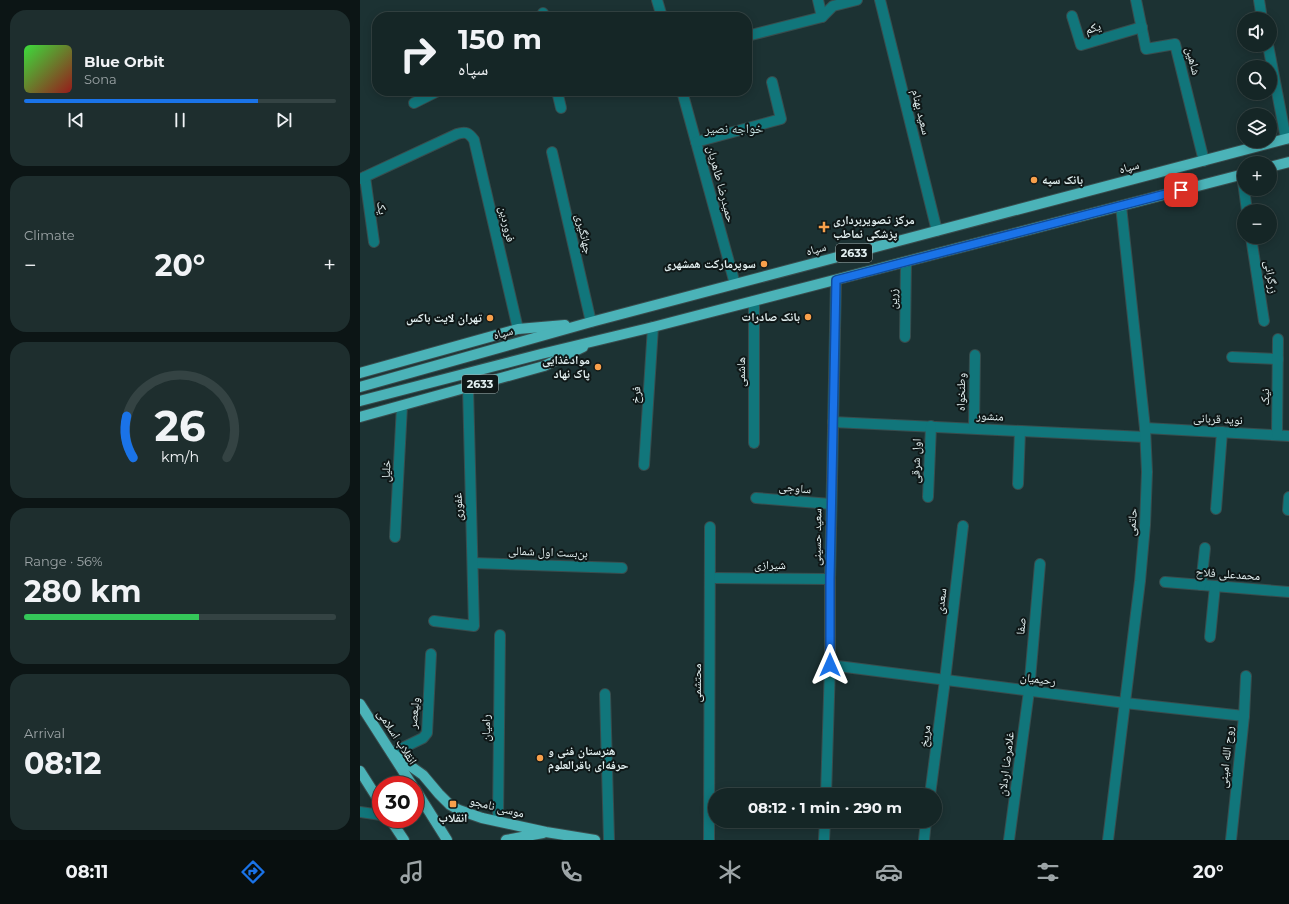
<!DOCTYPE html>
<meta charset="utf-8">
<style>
body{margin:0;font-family:Montserrat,"Noto Naskh Arabic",sans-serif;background:#1e2e2e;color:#f1f3f6;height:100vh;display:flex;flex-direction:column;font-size:15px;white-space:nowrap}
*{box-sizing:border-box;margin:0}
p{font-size:13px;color:#9da5a7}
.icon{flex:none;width:22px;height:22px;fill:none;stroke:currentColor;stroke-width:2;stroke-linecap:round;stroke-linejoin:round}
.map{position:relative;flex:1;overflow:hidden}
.drawer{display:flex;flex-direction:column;gap:10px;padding:10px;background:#0c1515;width:360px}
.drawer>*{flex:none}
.guide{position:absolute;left:12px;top:12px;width:380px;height:84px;border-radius:16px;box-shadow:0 2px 10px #0003,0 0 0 1px #344343;background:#152626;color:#f1f3f6;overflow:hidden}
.tools{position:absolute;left:877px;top:12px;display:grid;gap:8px}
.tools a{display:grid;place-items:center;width:40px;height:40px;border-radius:50%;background:#152626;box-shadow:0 2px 10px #0003,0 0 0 1px #344343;font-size:20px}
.speed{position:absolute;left:12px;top:776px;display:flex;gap:8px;font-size:20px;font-weight:700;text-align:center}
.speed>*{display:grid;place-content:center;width:52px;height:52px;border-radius:50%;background:#152626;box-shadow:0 2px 10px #0003,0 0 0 1px #344343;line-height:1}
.speed .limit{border:6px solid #d22;background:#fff;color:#111}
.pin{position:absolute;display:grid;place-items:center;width:34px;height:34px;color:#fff;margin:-17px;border-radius:8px;box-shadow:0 2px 6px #0006}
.me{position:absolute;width:44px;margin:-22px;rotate:0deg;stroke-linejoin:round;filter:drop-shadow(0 0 3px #0008)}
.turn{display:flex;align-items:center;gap:14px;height:84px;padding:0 20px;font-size:18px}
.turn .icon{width:52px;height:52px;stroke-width:2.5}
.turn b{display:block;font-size:28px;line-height:34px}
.big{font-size:30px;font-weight:700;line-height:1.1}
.drawer .tile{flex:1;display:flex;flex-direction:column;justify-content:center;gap:6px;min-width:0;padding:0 14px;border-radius:16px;background:#1e2e2e}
.drawer .dial{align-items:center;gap:0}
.dial svg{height:104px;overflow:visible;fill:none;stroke:#344343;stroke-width:7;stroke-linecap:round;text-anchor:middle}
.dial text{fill:#f1f3f6;stroke:none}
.song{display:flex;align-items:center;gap:12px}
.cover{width:48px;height:48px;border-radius:6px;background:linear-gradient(135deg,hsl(120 70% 55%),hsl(0 70% 35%))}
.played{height:4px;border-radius:2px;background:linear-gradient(90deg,#1a73e8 75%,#344343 75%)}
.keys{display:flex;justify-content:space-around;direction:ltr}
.heat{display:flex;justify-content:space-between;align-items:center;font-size:22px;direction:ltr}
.charge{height:6px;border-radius:3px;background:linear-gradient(90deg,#34c759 56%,#344343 0)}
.trip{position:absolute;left:348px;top:788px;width:234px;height:40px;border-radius:20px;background:#152626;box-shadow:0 2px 10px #0003,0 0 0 1px #344343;font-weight:700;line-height:40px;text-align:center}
.menu{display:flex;height:64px;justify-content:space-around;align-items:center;background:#080f0f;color:#9da5a7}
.menu .icon{width:28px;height:28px}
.menu .active{color:#1a73e8}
.menu b{font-size:18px;color:#f1f3f6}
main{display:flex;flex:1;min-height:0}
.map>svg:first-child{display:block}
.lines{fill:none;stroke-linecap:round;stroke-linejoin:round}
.minor-casing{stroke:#384d4e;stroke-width:12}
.major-casing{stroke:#384d4e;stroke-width:12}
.minor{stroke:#11767b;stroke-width:10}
.major{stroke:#4bb3b8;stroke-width:10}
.route-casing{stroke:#114b97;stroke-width:10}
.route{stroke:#1a73e8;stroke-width:7}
.poi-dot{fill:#f8a04b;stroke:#0f1818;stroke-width:1.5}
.labels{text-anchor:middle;stroke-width:4;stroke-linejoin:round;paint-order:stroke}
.shield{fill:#0f1818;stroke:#a3afb0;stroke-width:1}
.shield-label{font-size:11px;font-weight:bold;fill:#e3f0f1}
.street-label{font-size:12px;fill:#e3f0f1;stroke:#0f1818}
.poi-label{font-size:12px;font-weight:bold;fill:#e3f0f1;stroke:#0f1818;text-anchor:end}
.neighbourhood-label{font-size:13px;fill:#c4dedf;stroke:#0f1818}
</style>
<main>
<section class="drawer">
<div class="tile">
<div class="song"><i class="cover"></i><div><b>Blue Orbit</b><p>Sona</p></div></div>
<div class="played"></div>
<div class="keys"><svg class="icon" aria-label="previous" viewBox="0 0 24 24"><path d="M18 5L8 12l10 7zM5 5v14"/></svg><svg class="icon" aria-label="pause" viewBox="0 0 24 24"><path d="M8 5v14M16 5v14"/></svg><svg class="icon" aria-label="next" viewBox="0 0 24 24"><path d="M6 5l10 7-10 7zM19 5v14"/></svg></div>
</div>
<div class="tile"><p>Climate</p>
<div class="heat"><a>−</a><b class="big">20°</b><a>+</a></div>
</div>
<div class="tile dial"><svg viewBox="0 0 100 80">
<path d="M14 69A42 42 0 1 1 86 69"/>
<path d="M14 69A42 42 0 0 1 9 37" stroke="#1a73e8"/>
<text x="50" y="56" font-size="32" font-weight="700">26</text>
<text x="50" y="72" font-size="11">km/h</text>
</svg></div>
<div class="tile"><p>Range · 56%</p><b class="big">280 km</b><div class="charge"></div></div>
<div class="tile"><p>Arrival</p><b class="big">08:12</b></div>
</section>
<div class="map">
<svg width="929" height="840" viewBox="0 0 929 840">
<rect width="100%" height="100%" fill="#1c3233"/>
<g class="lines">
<g class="minor-casing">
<g id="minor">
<path d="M297,0l5,17"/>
<path d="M458,0l4,17"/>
<path d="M520,0l57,231"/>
<path d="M776,0l10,49 29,-5 29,117"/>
<path d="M899,0l3,19"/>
<path d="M183,13v4"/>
<path d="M712,16l9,29 61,-18"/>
<path d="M387,36l75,-19 11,-11 24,-6"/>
<path d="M908,45l18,94"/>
<path d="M197,91l4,17"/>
<path d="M322,91l53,193"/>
<path d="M54,103l24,-12"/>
<path d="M336,142l85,-23 -9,-37"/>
<path d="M192,152l39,170"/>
<path d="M882,174l5,37"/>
<path d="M5,177l9,65"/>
<path d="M0,179l97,-45c9,-3 12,-1 17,6l44,189"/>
<path d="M891,237l13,84"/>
<path d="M545,337l1,-75"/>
<path d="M872,357l46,2"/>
<path d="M473,422l312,15"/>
<path d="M614,428l1,-73"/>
<path d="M785,428l144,8"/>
<path d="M917,435l1,-96"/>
<path d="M394,443v-142"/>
<path d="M284,465l9,-138"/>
<path d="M658,484l2,-53"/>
<path d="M568,497l3,-71"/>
<path d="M396,498l75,6"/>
<path d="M856,509l6,-77"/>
<path d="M928,510l1,-13"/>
<path d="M35,537l7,-131"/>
<path d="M113,563l149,5"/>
<path d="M350,578l120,1"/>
<path d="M805,582l124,10"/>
<path d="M841,585l4,-37"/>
<path d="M74,621l40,5 -6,-239"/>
<path d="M850,637l5,-51"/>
<path d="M470,665l295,38 119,13"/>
<path d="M245,694l4,146"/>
<path d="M32,753l31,-15 4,-5 4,-79"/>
<path d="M466,795l4,-130v-86l6,-299"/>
<path d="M570,795l15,-115 18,-154"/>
<path d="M0,812l21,3"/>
<path d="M138,821l2,-186"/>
<path d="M349,840l1,-313"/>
<path d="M464,840l1,-19"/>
<path d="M564,840l2,-19"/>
<path d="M649,840l20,-149 11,-127"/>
<path d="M748,840l32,-259 5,-56 2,-53 -2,-44 -24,-222"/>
<path d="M871,840l13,-124 2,-40"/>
</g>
</g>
<g class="major-casing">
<g id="major">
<path d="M910,167l19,-5"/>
<path d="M0,373l158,-44 47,-4"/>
<path d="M0,387l231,-65 698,-184"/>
<path d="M0,401l181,-47 112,-27 591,-153"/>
<path d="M0,417l184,-51 39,-19"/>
<path d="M0,704l52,81"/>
<path d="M32,753l31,22 16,19 11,11 9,5 23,8 64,14 49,8"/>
<path d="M0,771l21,33"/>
<path d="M55,789l32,51"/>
<path d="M30,819l14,21"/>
<path d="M146,840l37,-7"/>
</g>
</g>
<use href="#minor" class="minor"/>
<use href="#major" class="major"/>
</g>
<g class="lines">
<g class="route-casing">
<path id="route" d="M470,665v-86l6,-299 345,-90"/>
</g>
<use href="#route" class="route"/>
</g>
<g class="poi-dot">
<circle cx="674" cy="180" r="4"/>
<path d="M462 221h4v4h4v4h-4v4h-4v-4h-4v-4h4z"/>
<circle cx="404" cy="264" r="4"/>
<circle cx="448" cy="317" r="4"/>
<circle cx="130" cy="318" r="4"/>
<circle cx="238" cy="367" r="4"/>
<circle cx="180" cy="758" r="4"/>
<rect x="89" y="800" width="8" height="8" rx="2"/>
</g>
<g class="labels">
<g class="shield">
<rect x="476" y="244" width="36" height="18" rx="3"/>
<rect x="102" y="375" width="36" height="18" rx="3"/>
</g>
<g class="shield-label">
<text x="494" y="257">2633</text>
<text x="120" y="388">2633</text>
</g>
<g class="street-label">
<text transform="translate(733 28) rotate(-17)" y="4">یکم</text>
<text transform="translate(833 61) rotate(76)" y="4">شاهین</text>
<text transform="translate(561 112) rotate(76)" y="4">سعید بهنام</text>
<text transform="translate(769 167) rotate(-15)" y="4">سپاه</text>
<text transform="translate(361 184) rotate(75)" y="4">حمیدرضا طاهریان</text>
<text transform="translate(22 208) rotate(82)" y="4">یک</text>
<text transform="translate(147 224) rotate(77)" y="4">فروردین</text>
<text transform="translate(224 234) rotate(77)" y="4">جهانگیری</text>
<text transform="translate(456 249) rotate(-15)" y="4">سپاه</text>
<text transform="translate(911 277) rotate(81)" y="4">زرگرانی</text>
<text transform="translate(533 299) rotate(-89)" y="4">زرین</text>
<text transform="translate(143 333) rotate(-16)" y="4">سپاه</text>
<text transform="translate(381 372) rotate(-90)" y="4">هاشمی</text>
<text transform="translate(601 392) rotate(-89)" y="4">وطنخواه</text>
<text transform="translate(276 395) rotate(-87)" y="4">فرخ</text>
<text transform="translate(905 397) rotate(-90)" y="4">نیک</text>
<text transform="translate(630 416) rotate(3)" y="4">منشور</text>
<text transform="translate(858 419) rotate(3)" y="4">نوید قربانی</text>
<text transform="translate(556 461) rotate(-88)" y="4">اول شرقی</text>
<text transform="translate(26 471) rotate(-87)" y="4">خلیل</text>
<text transform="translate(435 488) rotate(5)" y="4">ساوجی</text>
<text transform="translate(98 507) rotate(-91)" y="4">غفوری</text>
<text transform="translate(772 522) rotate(-86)" y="4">حاتمی</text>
<text transform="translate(457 537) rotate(-89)" y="4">سعید حسینی</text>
<text transform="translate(188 552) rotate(2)" y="4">بن‌بست اول شمالی</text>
<text x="410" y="569">شیرازی</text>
<text transform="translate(868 574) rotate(4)" y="4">محمدعلی فلاح</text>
<text transform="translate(581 601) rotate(-83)" y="4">سعدی</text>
<text transform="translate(661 626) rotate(-85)" y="4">صفا</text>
<text transform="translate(678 679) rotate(7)" y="4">رحیمیان</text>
<text transform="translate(337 683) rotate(-90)" y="4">محتشمی</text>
<text transform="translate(54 713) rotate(-85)" y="4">ولیعصر</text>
<text transform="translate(126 728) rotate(-90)" y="4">رامیان</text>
<text transform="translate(565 736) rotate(-82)" y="4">مریخ</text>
<text transform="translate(37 737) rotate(57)" y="4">انقلاب اسلامی</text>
<text transform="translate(866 757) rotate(-84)" y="4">روح الله امینی</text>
<text transform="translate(646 764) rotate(-83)" y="4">غلامرضا اردلان</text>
<text transform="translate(137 807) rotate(14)" y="4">موسی نامجو</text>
</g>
<g class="poi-label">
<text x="682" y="184" text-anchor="start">بانک سپه</text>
<text x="473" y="224" text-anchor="start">مرکز تصویربرداری<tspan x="473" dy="14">پزشکی نماطب</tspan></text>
<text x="396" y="268">سوپرمارکت همشهری</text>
<text x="440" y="321">بانک صادرات</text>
<text x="122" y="322">تهران لایت باکس</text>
<text x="230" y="364">موادغذایی<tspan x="230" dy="14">پاک نهاد</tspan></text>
<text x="188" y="755" text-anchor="start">هنرستان فنی و<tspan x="188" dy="14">حرفه‌ای باقرالعلوم</tspan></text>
<text x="93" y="822" text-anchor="middle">انقلاب</text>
</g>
<g class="neighbourhood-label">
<text x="374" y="133">خواجه نصیر</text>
</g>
</g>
</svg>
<div class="tools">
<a><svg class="icon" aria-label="sound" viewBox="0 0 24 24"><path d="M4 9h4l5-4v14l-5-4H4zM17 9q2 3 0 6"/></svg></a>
<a><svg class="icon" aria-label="search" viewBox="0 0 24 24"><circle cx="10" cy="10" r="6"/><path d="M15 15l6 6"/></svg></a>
<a><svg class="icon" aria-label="layers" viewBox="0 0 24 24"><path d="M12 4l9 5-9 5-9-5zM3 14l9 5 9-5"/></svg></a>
<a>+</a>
<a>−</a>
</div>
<div class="speed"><div class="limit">30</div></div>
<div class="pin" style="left:821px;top:190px;background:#d93025"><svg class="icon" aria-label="arrive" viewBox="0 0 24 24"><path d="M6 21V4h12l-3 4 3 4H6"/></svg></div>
<svg class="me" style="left:470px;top:665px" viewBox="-20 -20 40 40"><path d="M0-17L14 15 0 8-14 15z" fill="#1a73e8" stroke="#fff" stroke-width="4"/></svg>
<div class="trip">08:12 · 1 min · 290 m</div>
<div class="guide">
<div class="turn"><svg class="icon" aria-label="right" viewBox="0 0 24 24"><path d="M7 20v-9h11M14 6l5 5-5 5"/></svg><div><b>150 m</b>سپاه</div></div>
</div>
</div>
</main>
<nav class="menu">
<b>08:11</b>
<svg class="icon active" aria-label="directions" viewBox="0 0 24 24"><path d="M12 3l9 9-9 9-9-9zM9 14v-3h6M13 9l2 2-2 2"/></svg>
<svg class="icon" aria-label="music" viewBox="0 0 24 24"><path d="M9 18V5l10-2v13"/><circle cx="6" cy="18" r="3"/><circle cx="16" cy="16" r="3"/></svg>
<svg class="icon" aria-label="phone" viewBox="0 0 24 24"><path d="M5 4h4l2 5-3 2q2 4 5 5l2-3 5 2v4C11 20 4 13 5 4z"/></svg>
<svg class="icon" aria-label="climate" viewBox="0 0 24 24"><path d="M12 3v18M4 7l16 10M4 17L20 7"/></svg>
<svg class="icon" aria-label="car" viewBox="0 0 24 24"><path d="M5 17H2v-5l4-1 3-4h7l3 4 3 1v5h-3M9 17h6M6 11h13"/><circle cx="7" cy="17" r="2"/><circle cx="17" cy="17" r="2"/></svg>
<svg class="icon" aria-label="filters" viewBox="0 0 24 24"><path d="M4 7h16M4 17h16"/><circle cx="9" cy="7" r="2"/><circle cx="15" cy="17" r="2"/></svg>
<b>20°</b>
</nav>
